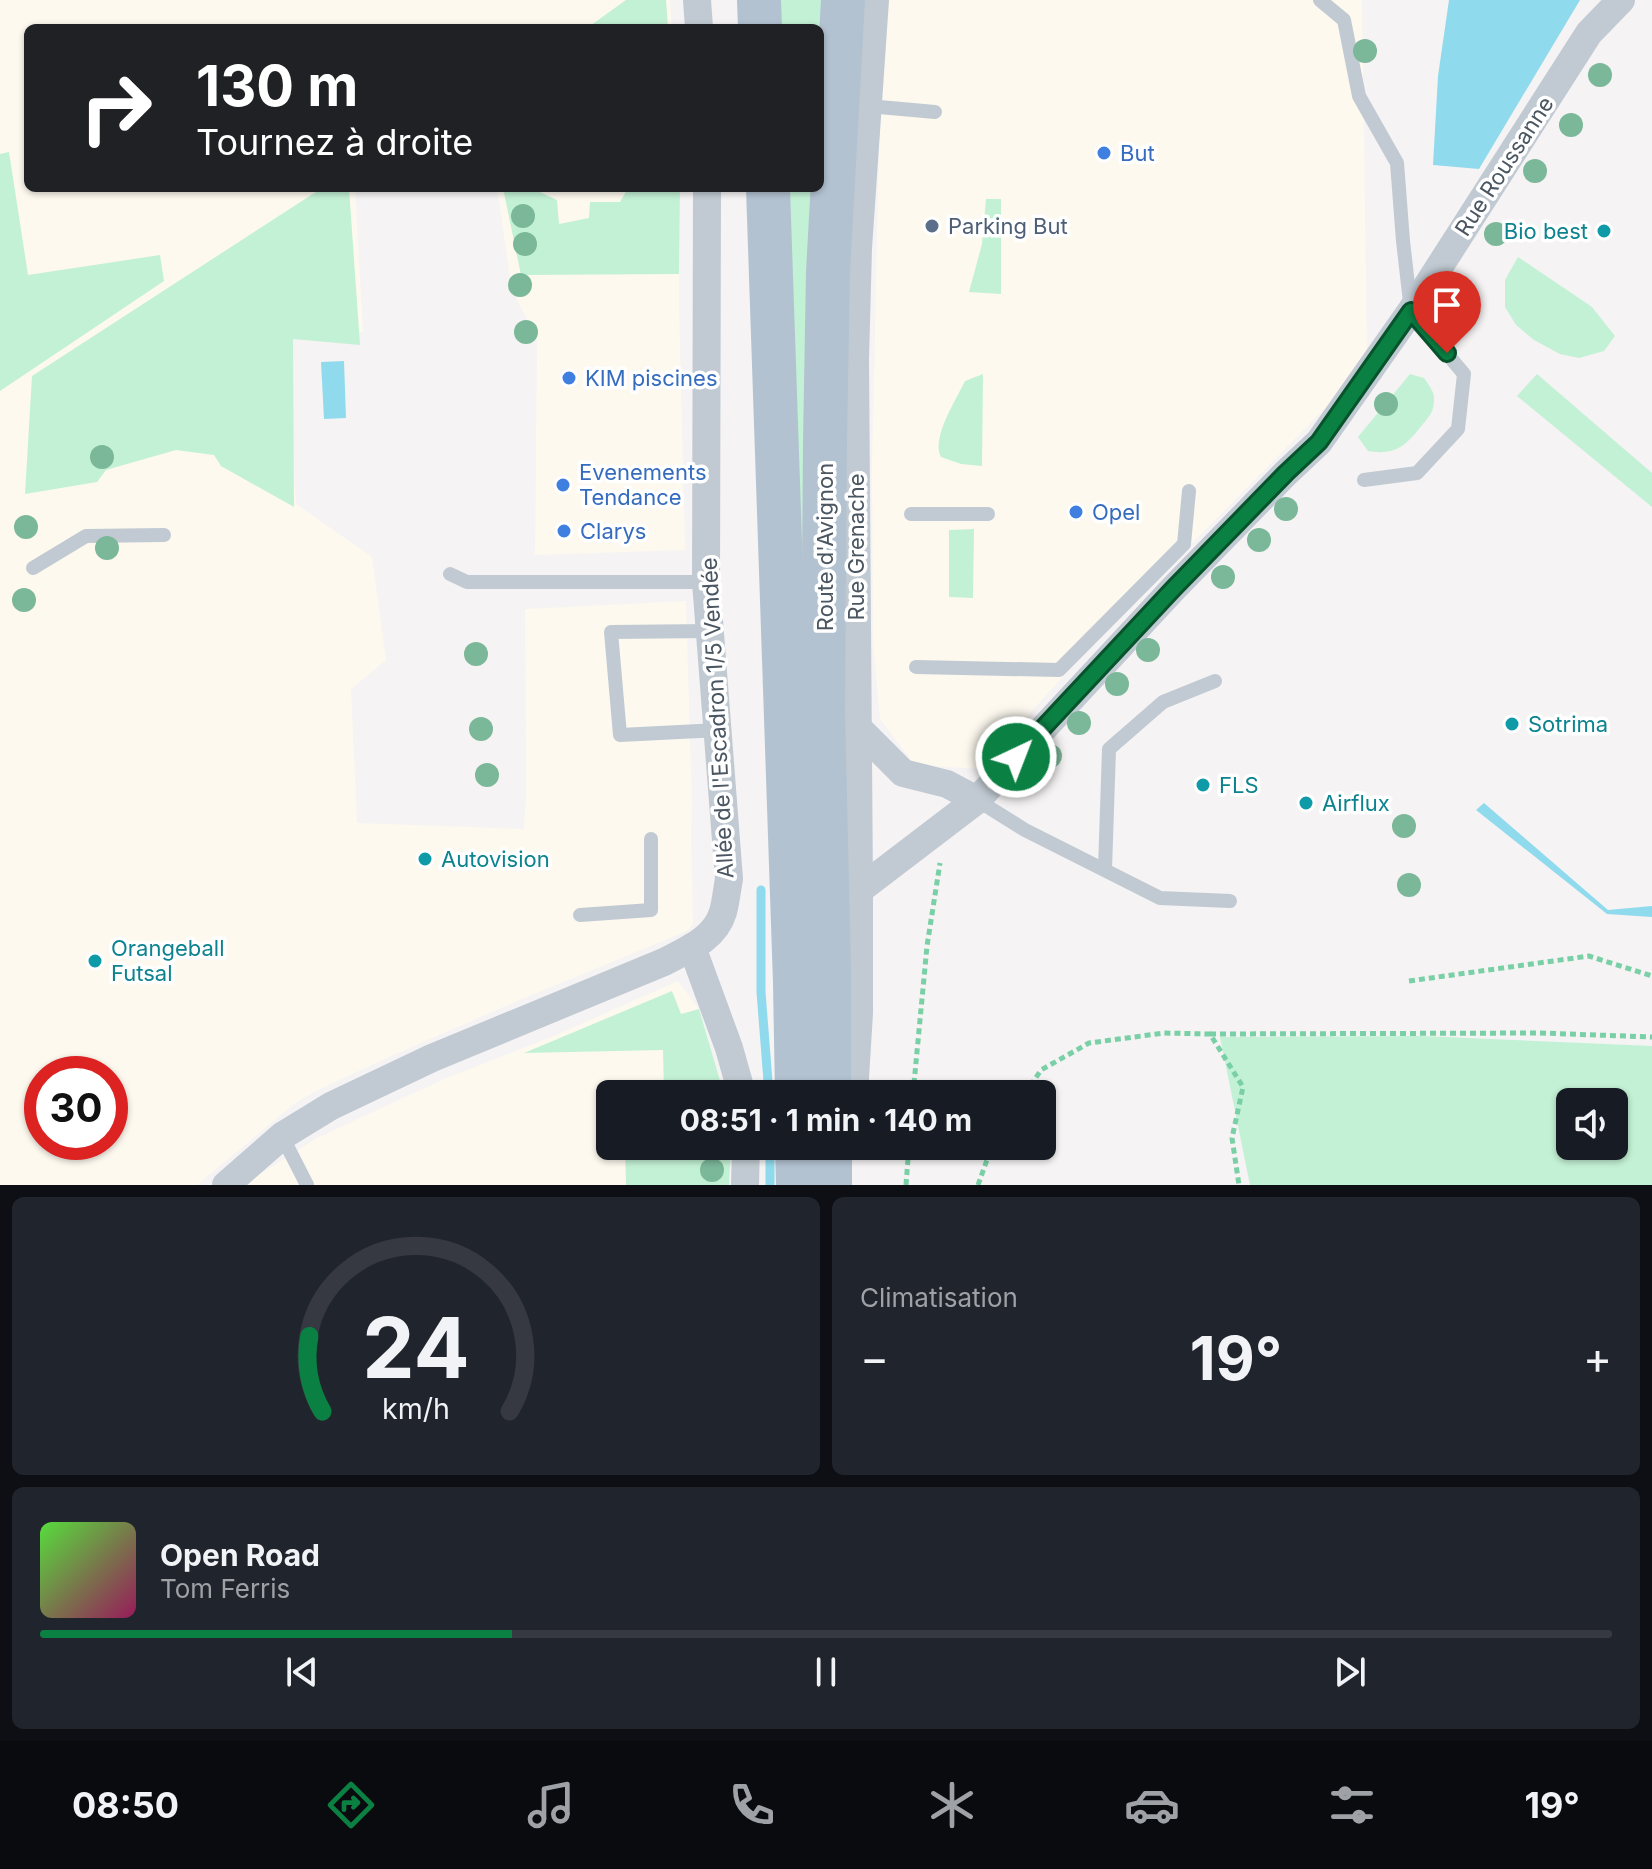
<!DOCTYPE html>
<html lang="fr">
<meta charset="utf-8">
<style>
body{margin:0;font-family:Inter,sans-serif;background:#20242c;color:#f1f3f6;height:100vh;display:flex;flex-direction:column;font-size:30px;white-space:nowrap}
*{box-sizing:border-box;margin:0}
p{font-size:26px;color:#9ea1a6}
.icon{flex:none;width:44px;height:44px;fill:none;stroke:currentColor;stroke-width:2;stroke-linecap:round;stroke-linejoin:round}
.map{position:relative;height:1185px;overflow:hidden}
.drawer{display:flex;flex-direction:column;gap:12px;padding:12px;background:#0d0f14;flex:1}
.drawer>*{flex:none}
.top-card{position:absolute;left:24px;top:24px;width:800px;height:168px;border-radius:12px;box-shadow:0 2px 6px #0004;background:#202124;color:#fff;overflow:hidden}
.tools{position:absolute;left:1556px;top:1088px;display:grid;gap:16px}
.tools a{display:grid;place-items:center;width:72px;height:72px;border-radius:12px;background:#171b24;box-shadow:0 2px 6px #0004;font-size:40px}
.speed{position:absolute;left:24px;top:1056px;display:flex;gap:16px;font-size:40px;font-weight:700;text-align:center}
.speed>*{display:grid;place-content:center;width:104px;height:104px;border-radius:50%;background:#171b24;box-shadow:0 2px 6px #0004;line-height:1}
.speed .limit{border:12px solid #d22;background:#fff;color:#111}
.pin{position:absolute;display:grid;place-items:center;width:68px;height:68px;color:#fff;margin:-82px -34px;border-radius:50% 50% 50% 0;rotate:-45deg;box-shadow:0 0 8px #0007}
.pin .icon{rotate:45deg}
.me{position:absolute;width:88px;margin:-44px;rotate:43deg;stroke-linejoin:round;filter:drop-shadow(0 0 6px #0008)}
.turn{display:flex;align-items:center;gap:28px;height:168px;padding:0 40px;font-size:36px}
.turn .icon{width:104px;height:104px;stroke-width:2.5}
.turn b{display:block;font-size:56px;line-height:68px}
.big{font-size:60px;font-weight:700;line-height:1.1}
.drawer .tile{flex:1;display:flex;flex-direction:column;justify-content:center;gap:12px;min-width:0;padding:0 28px;border-radius:12px;background:#20242c}
.drawer .dial{align-items:center;gap:0}
.dial svg{height:208px;overflow:visible;fill:none;stroke:#363941;stroke-width:7;stroke-linecap:round;text-anchor:middle}
.dial text{fill:#f1f3f6;stroke:none}
.song{display:flex;align-items:center;gap:24px}
.cover{width:96px;height:96px;border-radius:12px;background:linear-gradient(135deg,hsl(110 70% 55%),hsl(330 70% 35%))}
.played{height:8px;border-radius:4px;background:linear-gradient(90deg,#0b8043 30%,#363941 30%)}
.keys{display:flex;justify-content:space-around;direction:ltr}
.heat{display:flex;justify-content:space-between;align-items:center;font-size:44px;direction:ltr}
.drawer .tiles{flex:1;display:grid;gap:12px;grid-template-columns:1fr 1fr}
.tile:last-child{grid-column:span 2}
.trip{position:absolute;left:596px;top:1080px;width:460px;height:80px;border-radius:12px;background:#171b24;box-shadow:0 2px 6px #0004;font-weight:700;line-height:80px;text-align:center}
.dock{display:flex;height:128px;justify-content:space-around;align-items:center;background:#090b0e;color:#9ea1a6}
.dock .icon{width:56px;height:56px}
.dock .active{color:#0b8043}
.dock b{font-size:36px;color:#f1f3f6}
.map>svg:first-child{display:block}
.commercial{fill:#fdf9ef;fill-rule:evenodd}
.green{fill:#c3f1d5;fill-rule:evenodd}
.water{fill:#90daee}
.lines{fill:none;stroke-linecap:round;stroke-linejoin:round}
.stream{stroke:#90daee;stroke-width:9}
.path{stroke:#7ad0a6;stroke-width:5;stroke-dasharray:6 4;stroke-linecap:butt}
.service{stroke:#c1cad2;stroke-width:14}
.minor{stroke:#c1cad2;stroke-width:28}
.primary{stroke:#b3c2d1;stroke-width:44}
.tree{fill:#7bb799}
.route-casing{stroke:#07532c;stroke-width:20}
.route{stroke:#0b8043;stroke-width:14}
.shop-dot{fill:#3f7fe0;stroke:#fff;stroke-width:3}
.service-dot{fill:#5c6f8a;stroke:#fff;stroke-width:3}
.culture-dot{fill:#0f9aa8;stroke:#fff;stroke-width:3}
.labels{text-anchor:middle;stroke-width:7;stroke-linejoin:round;paint-order:stroke}
.shop-label{font-size:22px;fill:#366cbe;stroke:#fff;text-anchor:start}
.street-label{font-size:22px;fill:#4a5661;stroke:#fff}
.service-label{font-size:22px;fill:#4e5e75;stroke:#fff;text-anchor:start}
.culture-label{font-size:22px;fill:#0d838f;stroke:#fff;text-anchor:start}
</style>
<div class="map">
<svg width="1652" height="1185" viewBox="0 0 1652 1185">
<rect width="100%" height="100%" fill="#f5f3f3"/>
<g class="commercial">
<path d="M0,0h670l2,28h-644v160h327l8,144 -79,-1 12,173 76,53 14,103 -35,29 6,134 167,6 2,-37 -1,-183 161,-8 6,203 -1,31 2,89 -6,7 -172,71 -126,55 -75,35 -20,12 -97,81h-197zM42,1074h68v68h-68z"/>
<path d="M888,0h474l5,354 -21,33 -263,267 -103,115 -65,-4 -35,-46 -7,-77 -1,-174 7,-323z"/>
<path d="M497,188h183l-1,117 6,245 -150,5 2,-216 -25,-49z"/>
<path d="M678,981l21,28 25,85h-114v52h121l-2,39h-486l74,-47 127,-59 110,-43z"/>
</g>
<g class="green">
<path d="M626,0h40l2,28h-81z"/>
<path d="M778,0h52l-10,28h-41z"/>
<path d="M9,152l19,123 132,-20 4,26 -164,110v-237z"/>
<path d="M322,188h27l11,157 -67,-6 1,168 -73,-41 -7,-11 -38,-5 -70,20 -9,12 -72,12 7,-118z"/>
<path d="M503,188h34l1,3 19,9 2,24 30,-6 1,-16h30l8,-14h52l-1,86 -158,1z"/>
<path d="M786,188h32l-15,554z"/>
<path d="M986,199h15v95l-32,-2 13,-48z"/>
<path d="M1518,257l74,50 23,29 -11,15 -25,7 -19,-4 -26,-14 -18,-15 -11,-18v-27z"/>
<path d="M983,374l-1,92 -21,-2 -20,-7c-10,-19 15,-57 24,-76z"/>
<path d="M1410,374l14,4c5,7 11,15 10,23 0,10 -5,16 -11,23 -16,20 -26,32 -55,27l-10,-14z"/>
<path d="M1537,374l115,99v34l-135,-111z"/>
<path d="M974,529l-1,69 -24,-1v-67z"/>
<path d="M672,991l9,23 18,-5 25,85h-60l-1,-44 -139,3z"/>
<path d="M1421,1036l231,10v139h-402l-30,-148zM1570,1102h44v44h-44z"/>
<path d="M625,1146h106l-2,39h-103z"/>
</g>
<g class="water">
<path d="M1449,0h131l-101,169 -46,-4 5,-89z"/>
<path d="M344,361l2,57 -22,1 -3,-57z"/>
<path d="M1484,803l124,107 44,-4v11l-45,-3 -131,-104z"/>
</g>
<g class="lines">
<g class="stream">
<path d="M761,890v102l8,102"/>
<path d="M770,1146v39"/>
</g>
<g class="path">
<path d="M1409,981l180,-25 63,20"/>
<path d="M1210,1034l330,-1 112,4"/>
<path d="M913,1094l14,-148 13,-83"/>
<path d="M1025,1094l16,-24 48,-27 75,-10 46,1 33,53 -11,51 7,47"/>
<path d="M906,1185l3,-39"/>
<path d="M978,1185l14,-39"/>
</g>
<g class="service">
<path d="M1320,0l24,20 15,76 38,67 6,78 8,70 53,63 -6,55 -41,44 -53,7"/>
<path d="M868,106l67,6"/>
<path d="M911,514h77"/>
<path d="M33,568l53,-32 78,-1"/>
<path d="M450,574l17,8h239"/>
<path d="M710,631l-99,1 9,103 99,-5"/>
<path d="M916,667l143,3 125,-126 5,-53"/>
<path d="M977,800l48,30 135,68 70,3"/>
<path d="M1105,869l4,-120 54,-47 52,-21"/>
<path d="M580,915l71,-5v-71"/>
<path d="M282,1136l25,49"/>
</g>
<g class="minor">
<path d="M697,0l2,28"/>
<path d="M857,727l46,46 44,11 30,16"/>
<path d="M859,890l118,-90 196,-211 113,-116 33,-31 92,-131 178,-278 32,-33"/>
<path d="M692,947l37,101 13,46"/>
<path d="M854,1094l5,-81v-123l-4,-531 3,-111 17,-248"/>
<path d="M226,1185l56,-49 49,-30 101,-48 232,-96c23,-12 51,-23 59,-50 3,-11 4,-23 6,-33l-23,-297 1,-394"/>
<path d="M745,1185l1,-39"/>
</g>
<g class="primary">
<path d="M759,0l1,28"/>
<path d="M768,188l27,795 2,111"/>
<path d="M829,1094v-125l-6,-259 2,-268 3,-170 15,-272"/>
<path d="M797,1146l1,39"/>
<path d="M830,1146v39"/>
</g>
</g>
<g class="tree">
<circle cx="1365" cy="51" r="12"/>
<circle cx="1600" cy="75" r="12"/>
<circle cx="1571" cy="125" r="12"/>
<circle cx="1535" cy="171" r="12"/>
<circle cx="523" cy="216" r="12"/>
<circle cx="1496" cy="234" r="12"/>
<circle cx="525" cy="244" r="12"/>
<circle cx="520" cy="285" r="12"/>
<circle cx="526" cy="332" r="12"/>
<circle cx="1386" cy="404" r="12"/>
<circle cx="102" cy="457" r="12"/>
<circle cx="1286" cy="509" r="12"/>
<circle cx="26" cy="527" r="12"/>
<circle cx="1259" cy="540" r="12"/>
<circle cx="107" cy="548" r="12"/>
<circle cx="1223" cy="577" r="12"/>
<circle cx="24" cy="600" r="12"/>
<circle cx="1148" cy="650" r="12"/>
<circle cx="476" cy="654" r="12"/>
<circle cx="1117" cy="684" r="12"/>
<circle cx="1079" cy="723" r="12"/>
<circle cx="481" cy="729" r="12"/>
<circle cx="1050" cy="756" r="12"/>
<circle cx="487" cy="775" r="12"/>
<circle cx="1404" cy="826" r="12"/>
<circle cx="1409" cy="885" r="12"/>
<circle cx="712" cy="1170" r="12"/>
</g>
<g class="lines">
<g class="route-casing">
<path id="route" d="M1016,757l157,-168 113,-116 33,-31 92,-131 36,42"/>
</g>
<use href="#route" class="route"/>
</g>
<g class="shop-dot">
<circle cx="1104" cy="153" r="8"/>
<circle cx="569" cy="378" r="8"/>
<circle cx="563" cy="485" r="8"/>
<circle cx="1076" cy="512" r="8"/>
<circle cx="564" cy="531" r="8"/>
</g>
<circle class="service-dot" cx="932" cy="226" r="8"/>
<g class="culture-dot">
<circle cx="1604" cy="231" r="8"/>
<circle cx="1512" cy="724" r="8"/>
<circle cx="1203" cy="785" r="8"/>
<circle cx="1306" cy="803" r="8"/>
<circle cx="425" cy="859" r="8"/>
<circle cx="95" cy="961" r="8"/>
</g>
<g class="labels">
<g class="shop-label">
<text x="1120" y="161">But</text>
<text x="585" y="386">KIM piscines</text>
<text x="579" y="480">Evenements<tspan x="579" dy="25">Tendance</tspan></text>
<text x="1092" y="520">Opel</text>
<text x="580" y="539">Clarys</text>
</g>
<g class="street-label">
<text transform="translate(1504 166) rotate(-57)" y="8">Rue Roussanne</text>
<text transform="translate(825 547) rotate(-90)" y="8">Route d'Avignon</text>
<text transform="translate(856 547) rotate(-90)" y="8">Rue Grenache</text>
<text transform="translate(717 718) rotate(-93)" y="8">Allée de l'Escadron 1/5 Vendée</text>
</g>
<g class="service-label">
<text x="948" y="234">Parking But</text>
</g>
<g class="culture-label">
<text x="1588" y="239" text-anchor="end">Bio best</text>
<text x="1528" y="732">Sotrima</text>
<text x="1219" y="793">FLS</text>
<text x="1322" y="811">Airflux</text>
<text x="441" y="867">Autovision</text>
<text x="111" y="956">Orangeball<tspan x="111" dy="25">Futsal</tspan></text>
</g>
</g>
</svg>
<div class="tools">
<a><svg class="icon" aria-label="sound" viewBox="0 0 24 24"><path d="M4 9h4l5-4v14l-5-4H4zM17 9q2 3 0 6"/></svg></a>
</div>
<div class="speed"><div class="limit">30</div></div>
<div class="pin" style="left:1447px;top:353px;background:#d93025"><svg class="icon" aria-label="arrive" viewBox="0 0 24 24"><path d="M6 21V4h12l-3 4 3 4H6"/></svg></div>
<svg class="me" style="left:1016px;top:757px" viewBox="-20 -20 40 40"><circle r="17" fill="#0b8043" stroke="#fff" stroke-width="3"/><path d="M0-11L8 9 0 5-8 9z" fill="#fff"/></svg>
<div class="trip">08:51 · 1 min · 140 m</div>
<div class="top-card">
<div class="turn"><svg class="icon" aria-label="right" viewBox="0 0 24 24"><path d="M7 20v-9h11M14 6l5 5-5 5"/></svg><div><b>130 m</b>Tournez à droite</div></div>
</div>
</div>
<section class="drawer">
<div class="tiles">
<div class="tile dial"><svg viewBox="0 0 100 80">
<path d="M14 69A42 42 0 1 1 86 69"/>
<path d="M14 69A42 42 0 0 1 9 40" stroke="#0b8043"/>
<text x="50" y="56" font-size="32" font-weight="700">24</text>
<text x="50" y="72" font-size="11">km/h</text>
</svg></div>
<div class="tile"><p>Climatisation</p>
<div class="heat"><a>−</a><b class="big">19°</b><a>+</a></div>
</div>
<div class="tile">
<div class="song"><i class="cover"></i><div><b>Open Road</b><p>Tom Ferris</p></div></div>
<div class="played"></div>
<div class="keys"><svg class="icon" aria-label="previous" viewBox="0 0 24 24"><path d="M18 5L8 12l10 7zM5 5v14"/></svg><svg class="icon" aria-label="pause" viewBox="0 0 24 24"><path d="M8 5v14M16 5v14"/></svg><svg class="icon" aria-label="next" viewBox="0 0 24 24"><path d="M6 5l10 7-10 7zM19 5v14"/></svg></div>
</div>
</div>
</section>
<nav class="dock">
<b>08:50</b>
<svg class="icon active" aria-label="directions" viewBox="0 0 24 24"><path d="M12 3l9 9-9 9-9-9zM9 14v-3h6M13 9l2 2-2 2"/></svg>
<svg class="icon" aria-label="music" viewBox="0 0 24 24"><path d="M9 18V5l10-2v13"/><circle cx="6" cy="18" r="3"/><circle cx="16" cy="16" r="3"/></svg>
<svg class="icon" aria-label="phone" viewBox="0 0 24 24"><path d="M5 4h4l2 5-3 2q2 4 5 5l2-3 5 2v4C11 20 4 13 5 4z"/></svg>
<svg class="icon" aria-label="climate" viewBox="0 0 24 24"><path d="M12 3v18M4 7l16 10M4 17L20 7"/></svg>
<svg class="icon" aria-label="car" viewBox="0 0 24 24"><path d="M5 17H2v-5l4-1 3-4h7l3 4 3 1v5h-3M9 17h6M6 11h13"/><circle cx="7" cy="17" r="2"/><circle cx="17" cy="17" r="2"/></svg>
<svg class="icon" aria-label="filters" viewBox="0 0 24 24"><path d="M4 7h16M4 17h16"/><circle cx="9" cy="7" r="2"/><circle cx="15" cy="17" r="2"/></svg>
<b>19°</b>
</nav>
